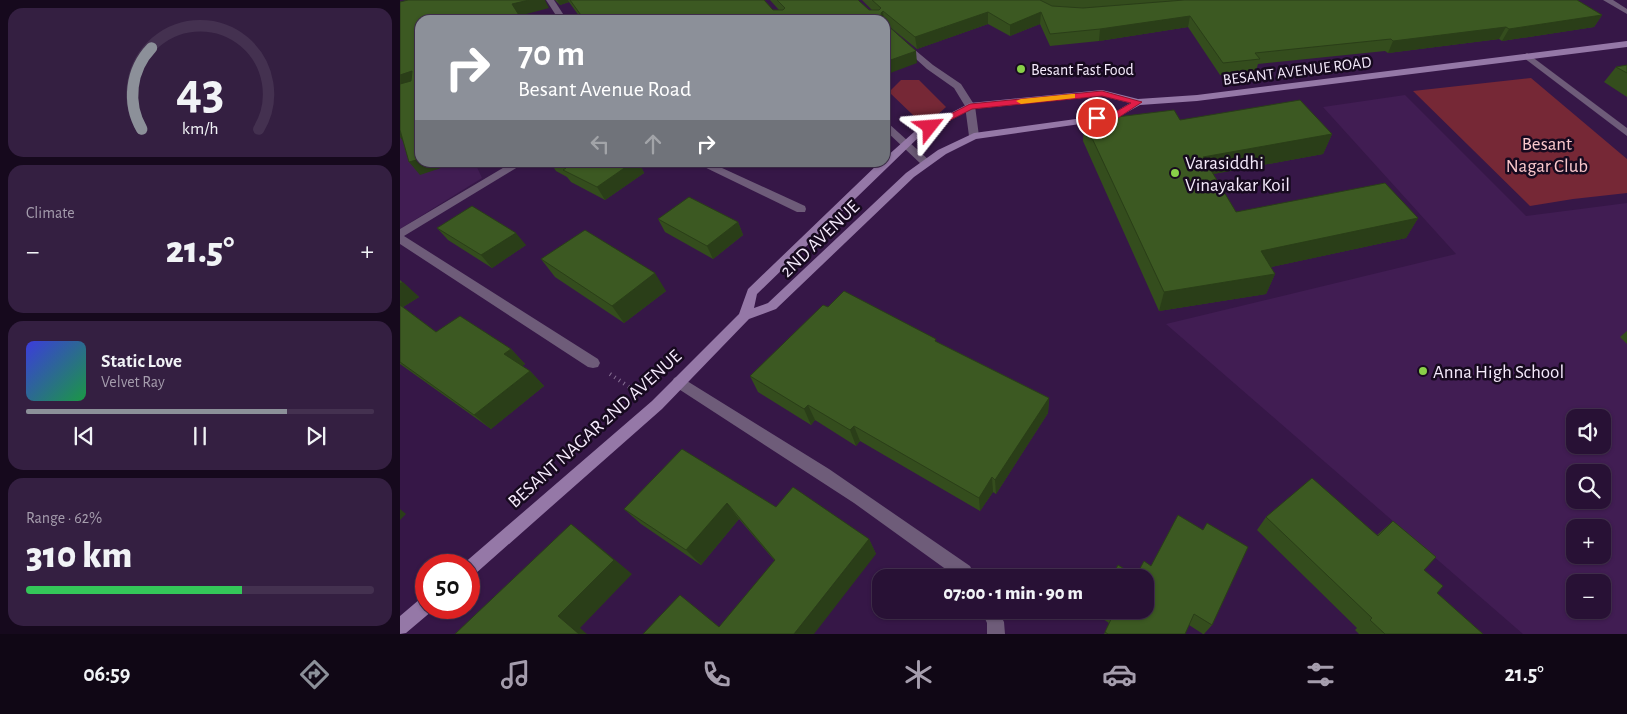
<!DOCTYPE html>
<meta charset="utf-8">
<style>
body{margin:0;font-family:"Alegreya Sans",sans-serif;background:#341f41;color:#f1f3f6;height:100vh;display:flex;flex-direction:column;font-size:19px;white-space:nowrap}
*{box-sizing:border-box;margin:0}
p{font-size:16px;color:#a59dad}
.icon{flex:none;width:28px;height:28px;fill:none;stroke:currentColor;stroke-width:2;stroke-linecap:round;stroke-linejoin:round}
.map{position:relative;flex:1;overflow:hidden}
.details{display:flex;flex-direction:column;gap:8px;padding:8px;background:#16091d;width:400px}
.details>*{flex:none}
.guide{position:absolute;left:15px;top:15px;width:475px;height:152px;border-radius:15px;box-shadow:0 1px 4px #0004,0 0 0 1px #443150;background:#8c9099;color:#fff;overflow:hidden}
.buttons{position:absolute;left:1166px;top:409px;display:grid;gap:10px}
.buttons a{display:grid;place-items:center;width:45px;height:45px;border-radius:10px;background:#281135;box-shadow:0 1px 4px #0004,0 0 0 1px #443150;font-size:25px}
.speed{position:absolute;left:15px;top:554px;display:flex;gap:10px;font-size:25px;font-weight:700;text-align:center}
.speed>*{display:grid;place-content:center;width:65px;height:65px;border-radius:50%;background:#281135;box-shadow:0 1px 4px #0004,0 0 0 1px #443150;line-height:1}
.speed .limit{border:8px solid #d22;background:#fff;color:#111}
.pin{position:absolute;display:grid;place-items:center;width:42px;height:42px;color:#fff;margin:-21px;border:2px solid #fff;border-radius:50%;box-shadow:0 1px 5px #0007}
.me{position:absolute;width:55px;margin:-28px;rotate:62deg;stroke-linejoin:round;filter:drop-shadow(0 0 4px #0008)}
.turn{display:flex;align-items:center;gap:18px;height:105px;padding:0 20px;font-size:22px}
.turn .icon{width:65px;height:65px;stroke-width:2.5}
.turn b{display:block;font-size:35px;line-height:42px}
.lanes{display:flex;align-items:center;height:48px;padding:0 20px;background:#0003;justify-content:center;gap:25px;direction:ltr}
.lanes .off{opacity:.35}
.big{font-size:38px;font-weight:800;line-height:1.1}
.details .card{flex:1;display:flex;flex-direction:column;justify-content:center;gap:8px;min-width:0;padding:0 18px;border-radius:15px;background:#341f41}
.details .dial{align-items:center;gap:0}
.dial svg{height:130px;overflow:visible;fill:none;stroke:#443150;stroke-width:7;stroke-linecap:round;text-anchor:middle}
.dial text{fill:#f1f3f6;stroke:none}
.song{display:flex;align-items:center;gap:15px}
.cover{width:60px;height:60px;border-radius:8px;background:linear-gradient(135deg,hsl(240 70% 55%),hsl(140 70% 35%))}
.played{height:5px;border-radius:2px;background:linear-gradient(90deg,#8c9099 75%,#443150 75%)}
.keys{display:flex;justify-content:space-around;direction:ltr}
.heat{display:flex;justify-content:space-between;align-items:center;font-size:28px;direction:ltr}
.charge{height:8px;border-radius:4px;background:linear-gradient(90deg,#34c759 62%,#443150 0)}
.trip{position:absolute;left:472px;top:569px;width:282px;height:50px;border-radius:15px;background:#281135;box-shadow:0 1px 4px #0004,0 0 0 1px #443150;font-weight:800;line-height:50px;text-align:center}
.tab-bar{display:flex;height:80px;justify-content:space-around;align-items:center;background:#100715;color:#a59dad}
.tab-bar .icon{width:35px;height:35px}
.tab-bar .active{color:#8c9099}
.tab-bar b{font-size:22px;color:#f1f3f6}
main{display:flex;flex:1;min-height:0}
.map>svg:first-child{display:block}
.built{fill:#411d53;fill-rule:evenodd}
.green{fill:#762836}
.lines{fill:none;stroke-linecap:round;stroke-linejoin:round}
.path{stroke:#856e92;stroke-width:4;stroke-dasharray:1 4.5;stroke-linecap:butt}
.minor{fill:#6e5c79;fill-rule:evenodd}
.tertiary{fill:#6e5c79;fill-rule:evenodd}
.secondary{fill:#9578a7;fill-rule:evenodd}
.wall{fill:#344d1d}
.shaded-wall{fill:#2a3e18}
.building{fill:#3c5922;stroke:#2a3e18}
.route{fill:#e11d48;stroke:#92132f}
.slow{fill:#f59e0b}
.poi-dot{fill:#89cf48;stroke:#170a1f;stroke-width:2}
.labels{text-anchor:middle;stroke-width:5;stroke-linejoin:round;paint-order:stroke}
.far-poi-label{font-size:16px;fill:#f5eafc;stroke:#170a1f;text-anchor:start}
.far-street-label{font-size:16px;fill:#f5eafc;stroke:#170a1f}
.park-label{font-size:19px;fill:#fac8cc;stroke:#170a1f}
.poi-label{font-size:19px;fill:#f5eafc;stroke:#170a1f;text-anchor:start}
.street-label{font-size:19px;fill:#f5eafc;stroke:#170a1f}
</style>
<main>
<section class="details">
<div class="card dial"><svg viewBox="0 0 100 80">
<path d="M14 69A42 42 0 1 1 86 69"/>
<path d="M14 69A42 42 0 0 1 20 19" stroke="#8c9099"/>
<text x="50" y="56" font-size="32" font-weight="700">43</text>
<text x="50" y="72" font-size="11">km/h</text>
</svg></div>
<div class="card"><p>Climate</p>
<div class="heat"><a>−</a><b class="big">21.5°</b><a>+</a></div>
</div>
<div class="card">
<div class="song"><i class="cover"></i><div><b>Static Love</b><p>Velvet Ray</p></div></div>
<div class="played"></div>
<div class="keys"><svg class="icon" aria-label="previous" viewBox="0 0 24 24"><path d="M18 5L8 12l10 7zM5 5v14"/></svg><svg class="icon" aria-label="pause" viewBox="0 0 24 24"><path d="M8 5v14M16 5v14"/></svg><svg class="icon" aria-label="next" viewBox="0 0 24 24"><path d="M6 5l10 7-10 7zM19 5v14"/></svg></div>
</div>
<div class="card"><p>Range · 62%</p><b class="big">310 km</b><div class="charge"></div></div>
</section>
<div class="map">
<svg width="1227" height="634" viewBox="0 0 1227 634">
<rect width="100%" height="100%" fill="#361747"/>
<g class="built">
<path d="M1005,95l121,121 101,-13v431h-104l-357,-310 290,-70 -133,-147zM1175,418h27v27h-27zM1175,472h27v28h-27zM1175,528h27v27h-27zM1175,582h27v28h-27z"/>
<path d="M0,112l20,50 55,1 7,15 -82,51z"/>
</g>
<g class="green">
<path d="M1131,78l96,81v34l-54,6 -43,7 -117,-115z"/>
<path d="M501,80h18l27,27 -11,10 -21,-1 -25,-24z"/>
</g>
<g class="lines">
<path class="path" d="M210,374l28,19"/>
<g class="minor">
<path d="M146,0h8l13,20h-8z"/>
<path d="M1203,0h10l14,9v5z"/>
<path d="M113,162h13l-122,74 194,123 2,4 -2,4 -5,1 -5,-1 -188,-123v-15z"/>
<path d="M294,162h15l96,44 1,3 -1,3h-8z"/>
<path d="M279,376l150,93 141,97 6,12h-18l-104,-75 -180,-117 -2,-4 2,-4z"/>
<path d="M581,610h17l6,12 1,12h-18v-11z"/>
</g>
<g class="tertiary">
<path d="M485,25l48,40 28,19 14,22 4,30 -2,2 -3,1 -5,-3 -4,-30 -11,-18 -27,-19 -42,-38z"/>
<path d="M1127,53l100,75v8l-103,-78 -1,-2z"/>
<path d="M485,122l3,1 42,38v4h-8l-37,-35z"/>
</g>
<g class="secondary">
<path d="M1227,41v6l-430,54 -57,4 -25,14 -139,20 -30,15 -32,23 -138,132 -27,10 -87,90 -187,165 -6,2v-11h-7l190,-164 87,-87 9,-25 132,-127h5v-4l29,-26 56,-29 132,-13 36,9 59,-4zM702,96l28,7 -18,11 -138,19 -36,17 -32,23 -138,130 -14,5 3,-14 163,-158 52,-27z"/>
<path d="M26,597v11h7l-1,3 -26,22 -6,1v-18l20,-17z"/>
</g>
</g>
<g class="wall">
<path d="M155,0h209l9,10h6l-9,-10h88l11,10h3l-10,-10h715l25,15 -8,12 -92,14 -3,-2 -111,14 -3,-2 -127,13 -2,7 -36,4 -32,-48 -89,14 -49,5 -10,-22 -30,12 -22,-12 -71,25 -32,-26v-3h-303l-13,-18 -9,3z"/>
<path d="M1227,65v32l-23,-15 12,-15z"/>
<path d="M780,120l152,14 -9,20 -110,20 23,38 182,6 -12,20 -135,29 4,7 -9,20 -107,17 -76,-170 1,-20z"/>
<path d="M150,162h89l5,11 -39,27 -34,-18 -4,-5 -11,-6z"/>
<path d="M258,219l80,3 5,13 -30,24 -48,-27z"/>
<path d="M37,228l89,17 -34,23 -44,-28z"/>
<path d="M141,259l125,32 -42,32 -69,-46z"/>
<path d="M0,280l19,17 -16,10 33,25 75,17 14,15 -3,2 8,5 14,15 -53,43 -91,-65z"/>
<path d="M428,307l109,35 112,56 -1,15 -52,81 -3,-2 -13,19 -120,-70 -4,5 -41,-26 -4,5 -53,-33 -8,-16z"/>
<path d="M1227,331v13l-7,-7z"/>
<path d="M376,507l93,32 7,15 -102,6 -35,-41 -38,46 -60,-41 -17,-15z"/>
<path d="M866,517l111,18 16,-14 31,49 13,23 46,41h-124l-4,-4 2,-2 -100,-98z"/>
<path d="M736,576l76,49 -8,9h-1l-14,-9 -4,9h-81l5,-11 -15,-10 1,-3h51z"/>
</g>
<g class="shaded-wall">
<path d="M129,0h16l4,8 -30,8 -7,-12z"/>
<path d="M157,0h11l1,2 -9,3z"/>
<path d="M483,11l1,9h-2l-1,-7z"/>
<path d="M588,12v12l-71,25 -2,-12z"/>
<path d="M641,12l-1,12 -30,12v-11z"/>
<path d="M193,15l2,5h-12v-2z"/>
<path d="M1202,15l-8,12 -92,14 7,-12z"/>
<path d="M790,16l-2,11 -89,14 1,-12z"/>
<path d="M1106,27l-7,12 -111,14 5,-12z"/>
<path d="M516,51l1,12 -32,12v-13z"/>
<path d="M12,71l8,11 -20,7v-14z"/>
<path d="M0,130l5,14 -5,-7z"/>
<path d="M932,134l-9,20 -126,23 6,-20z"/>
<path d="M20,159v3h29l-2,4 -27,9 -11,-13z"/>
<path d="M233,162h6l5,11 -39,27 -8,-13z"/>
<path d="M1018,218l-12,20 -153,33 8,-20z"/>
<path d="M338,222l5,13 -30,24 -6,-13z"/>
<path d="M116,233l10,12 -34,23 -11,-13z"/>
<path d="M255,273l11,18 -42,32 -12,-17z"/>
<path d="M875,274l-9,20 -107,17 5,-19z"/>
<path d="M3,282l16,15 -18,11 -1,-1v-24z"/>
<path d="M111,349l14,15 -6,5 -15,-15z"/>
<path d="M130,371l14,15 -53,43 -17,-14z"/>
<path d="M649,398l-1,15 -52,81 -1,-14z"/>
<path d="M408,405l7,15 -4,5 -7,-16z"/>
<path d="M454,426l6,15 -4,5 -6,-16z"/>
<path d="M592,477l1,15 -13,19 -1,-13z"/>
<path d="M327,503l12,16 -38,46 -15,-15z"/>
<path d="M0,509l6,5 -6,6z"/>
<path d="M171,524l19,15 42,35 -52,54 7,6h-8l-21,-18z"/>
<path d="M469,539l7,15 -62,80h-20z"/>
</g>
<g class="building">
<path d="M8,0h121l-17,4 10,16h-102v139l-11,3 -9,-32v-46l11,-3 1,-10 -12,4v-73z"/>
<path d="M170,0h194l9,10h10l2,-2 -8,-8h81l11,10h10l2,-2 -9,-8h168l12,6 31,2 101,-8h393l25,15 -93,14 -3,-2 -113,14 -2,-2 -136,14 5,6 -37,4 -33,-47 -90,13 -50,5 -9,-22 -31,13 -22,-13 -73,25 -32,-26 -2,2 1,7h-286l-3,-5 -10,3z"/>
<path d="M485,23l31,28 -31,11z"/>
<path d="M1227,65v8l-11,-6z"/>
<path d="M900,100l32,34 -129,23 33,55 149,-29 33,35 -157,33 14,23 -111,18 -80,-171 90,-11 6,10z"/>
<path d="M155,162h78l-36,25 -34,-17 3,-2z"/>
<path d="M289,197l49,25 -31,24 -49,-27z"/>
<path d="M72,206l44,27 -35,22 -44,-27z"/>
<path d="M185,230l70,43 -43,33 -71,-47z"/>
<path d="M444,291l92,48 -1,2 114,57 -54,82 -3,-3 -13,21 -125,-72 -4,4 -42,-25 -4,4 -54,-33 73,-71 5,2z"/>
<path d="M0,305l36,27 24,-16 51,33 -7,5 26,17 -56,44 -74,-53z"/>
<path d="M282,449l94,58 17,-20 76,52 -75,95h-151l37,-39 39,32 56,-67 -48,-57 -41,47 -62,-41z"/>
<path d="M912,478l66,58 15,-15 43,36 -12,13 19,16 -6,7 46,41h-98l-15,-14 2,-2 -106,-101z"/>
<path d="M778,515l25,15 4,-7 41,24 -36,78 -18,-11 -9,20h-77l-3,-2 9,-19 -4,-3h36v-32h-35l7,-13 18,11 8,-15 7,5z"/>
<path d="M171,524l43,36 -56,56 21,18h-124z"/>
</g>
<path class="route" d="M702,91l40,11 -24,16 -21,3 -4,-3 1,-1 18,-3 19,-11 -29,-7 -130,13 -39,20h-6l-2,-2 45,-23z"/>
<path class="slow" d="M672,94h3v4l-54,6 -5,-3 5,-2z"/>
<g class="poi-dot">
<circle cx="621" cy="69" r="5"/>
<circle cx="775" cy="173" r="5"/>
<circle cx="1023" cy="371" r="5"/>
</g>
<g class="labels">
<g class="far-poi-label">
<text x="631" y="75">Besant Fast Food</text>
</g>
<g class="far-street-label">
<text transform="translate(897 70) rotate(-7)" y="6">BESANT AVENUE ROAD</text>
</g>
<g class="park-label">
<text x="1147" y="150">Besant<tspan x="1147" dy="22">Nagar Club</tspan></text>
</g>
<g class="poi-label">
<text x="785" y="169">Varasiddhi<tspan x="785" dy="22">Vinayakar Koil</tspan></text>
<text x="1033" y="378">Anna High School</text>
</g>
<g class="street-label">
<text transform="translate(419 238) rotate(-44)" y="7">2ND AVENUE</text>
<text transform="translate(194 428) rotate(-42)" y="7">BESANT NAGAR 2ND AVENUE</text>
</g>
</g>
</svg>
<div class="buttons">
<a><svg class="icon" aria-label="sound" viewBox="0 0 24 24"><path d="M4 9h4l5-4v14l-5-4H4zM17 9q2 3 0 6"/></svg></a>
<a><svg class="icon" aria-label="search" viewBox="0 0 24 24"><circle cx="10" cy="10" r="6"/><path d="M15 15l6 6"/></svg></a>
<a>+</a>
<a>−</a>
</div>
<div class="speed"><div class="limit">50</div></div>
<div class="pin" style="left:697px;top:118px;background:#d93025"><svg class="icon" aria-label="arrive" viewBox="0 0 24 24"><path d="M6 21V4h12l-3 4 3 4H6"/></svg></div>
<svg class="me" style="left:530px;top:127px" viewBox="-20 -20 40 40"><path d="M0-17L14 15 0 8-14 15z" fill="#e11d48" stroke="#fff" stroke-width="4"/></svg>
<div class="trip">07:00 · 1 min · 90 m</div>
<div class="guide">
<div class="turn"><svg class="icon" aria-label="right" viewBox="0 0 24 24"><path d="M7 20v-9h11M14 6l5 5-5 5"/></svg><div><b>70 m</b>Besant Avenue Road</div></div>
<div class="lanes"><svg class="icon off" aria-label="left" viewBox="0 0 24 24"><path d="M17 20v-9H6M10 6l-5 5 5 5"/></svg><svg class="icon off" aria-label="ahead" viewBox="0 0 24 24"><path d="M12 20V5M6 11l6-6 6 6"/></svg><svg class="icon" aria-label="right" viewBox="0 0 24 24"><path d="M7 20v-9h11M14 6l5 5-5 5"/></svg></div>
</div>
</div>
</main>
<nav class="tab-bar">
<b>06:59</b>
<svg class="icon active" aria-label="directions" viewBox="0 0 24 24"><path d="M12 3l9 9-9 9-9-9zM9 14v-3h6M13 9l2 2-2 2"/></svg>
<svg class="icon" aria-label="music" viewBox="0 0 24 24"><path d="M9 18V5l10-2v13"/><circle cx="6" cy="18" r="3"/><circle cx="16" cy="16" r="3"/></svg>
<svg class="icon" aria-label="phone" viewBox="0 0 24 24"><path d="M5 4h4l2 5-3 2q2 4 5 5l2-3 5 2v4C11 20 4 13 5 4z"/></svg>
<svg class="icon" aria-label="climate" viewBox="0 0 24 24"><path d="M12 3v18M4 7l16 10M4 17L20 7"/></svg>
<svg class="icon" aria-label="car" viewBox="0 0 24 24"><path d="M5 17H2v-5l4-1 3-4h7l3 4 3 1v5h-3M9 17h6M6 11h13"/><circle cx="7" cy="17" r="2"/><circle cx="17" cy="17" r="2"/></svg>
<svg class="icon" aria-label="filters" viewBox="0 0 24 24"><path d="M4 7h16M4 17h16"/><circle cx="9" cy="7" r="2"/><circle cx="15" cy="17" r="2"/></svg>
<b>21.5°</b>
</nav>
